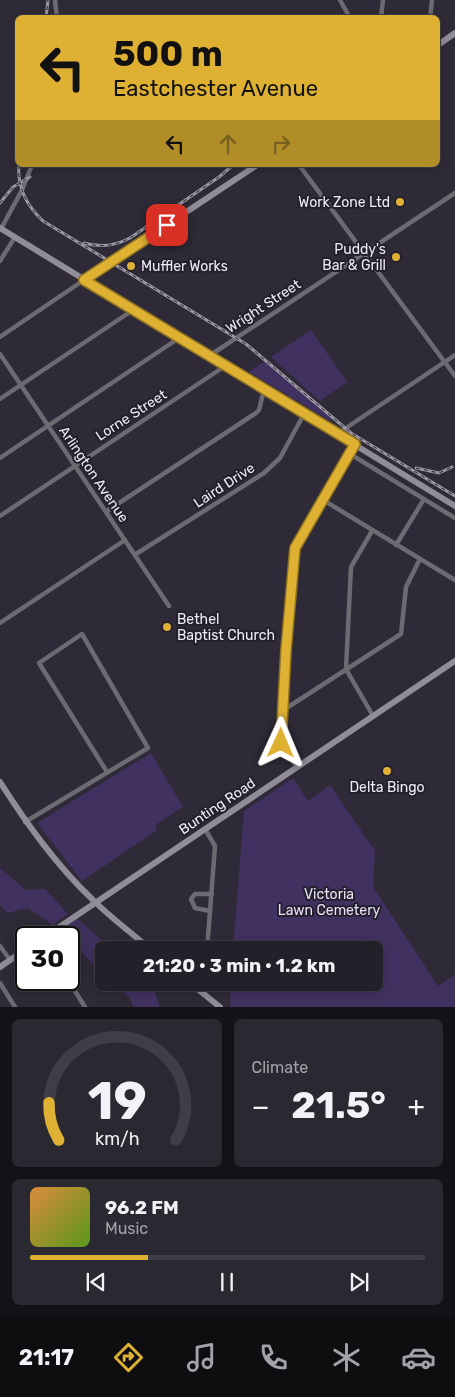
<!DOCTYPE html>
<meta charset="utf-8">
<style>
body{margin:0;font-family:Rubik,sans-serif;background:#2a2831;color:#f1f3f6;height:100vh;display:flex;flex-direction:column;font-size:19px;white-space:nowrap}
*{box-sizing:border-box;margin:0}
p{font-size:16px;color:#a2a3a8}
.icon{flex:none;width:28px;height:28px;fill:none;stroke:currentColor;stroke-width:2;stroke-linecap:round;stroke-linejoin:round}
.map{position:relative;height:1007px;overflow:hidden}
.details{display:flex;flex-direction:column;gap:12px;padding:12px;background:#131217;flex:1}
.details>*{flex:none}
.top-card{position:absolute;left:15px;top:15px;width:425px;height:152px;border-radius:8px;box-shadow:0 2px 12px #0003,0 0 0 1px #3f3e46;background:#deb133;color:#111;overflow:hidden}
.speed{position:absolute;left:15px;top:926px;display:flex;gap:10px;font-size:25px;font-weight:700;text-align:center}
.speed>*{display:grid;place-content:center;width:65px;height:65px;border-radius:50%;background:#222029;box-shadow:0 2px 12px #0003,0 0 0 1px #3f3e46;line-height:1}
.speed .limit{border:2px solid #111;border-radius:8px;background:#fff;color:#111}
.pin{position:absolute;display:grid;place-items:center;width:42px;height:42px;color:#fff;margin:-21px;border-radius:10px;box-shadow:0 2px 8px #0006}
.me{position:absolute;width:55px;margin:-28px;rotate:1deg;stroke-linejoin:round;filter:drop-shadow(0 0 4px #0008)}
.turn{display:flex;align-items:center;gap:18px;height:105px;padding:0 15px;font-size:22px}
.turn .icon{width:65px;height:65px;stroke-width:2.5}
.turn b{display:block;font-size:35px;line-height:42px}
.lanes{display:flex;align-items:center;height:48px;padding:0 15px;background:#0003;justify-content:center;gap:25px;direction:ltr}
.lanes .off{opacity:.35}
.big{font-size:38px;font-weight:700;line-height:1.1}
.details .tile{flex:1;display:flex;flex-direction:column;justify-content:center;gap:8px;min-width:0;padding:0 18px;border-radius:8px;background:#2a2831}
.details .dial{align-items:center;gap:0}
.dial svg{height:130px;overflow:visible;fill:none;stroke:#3f3e46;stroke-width:7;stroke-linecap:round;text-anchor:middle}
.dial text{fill:#f1f3f6;stroke:none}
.song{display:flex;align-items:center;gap:15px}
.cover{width:60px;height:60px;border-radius:8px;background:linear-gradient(135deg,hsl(30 70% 55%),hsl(90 70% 35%))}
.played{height:5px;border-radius:2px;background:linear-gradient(90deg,#deb133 30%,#3f3e46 30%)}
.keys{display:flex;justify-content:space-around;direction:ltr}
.heat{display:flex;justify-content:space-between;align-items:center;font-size:28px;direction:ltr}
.details .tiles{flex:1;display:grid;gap:12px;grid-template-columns:1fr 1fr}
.tile:last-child{grid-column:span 2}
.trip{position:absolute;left:95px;top:941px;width:288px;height:50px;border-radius:8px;background:#222029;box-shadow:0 2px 12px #0003,0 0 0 1px #3f3e46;font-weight:700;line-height:50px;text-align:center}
.menu{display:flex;height:80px;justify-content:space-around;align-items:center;background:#0e0d10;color:#a2a3a8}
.menu .icon{width:35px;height:35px}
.menu .current{color:#deb133}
.menu b{font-size:22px;color:#f1f3f6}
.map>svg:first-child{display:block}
.green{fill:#413160}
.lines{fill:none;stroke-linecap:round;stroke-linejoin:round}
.street{stroke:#6c6b71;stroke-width:4.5}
.secondary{stroke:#908d98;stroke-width:6}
.rail-casing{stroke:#9997a1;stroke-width:3}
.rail{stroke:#24202d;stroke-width:1;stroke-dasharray:4;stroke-linecap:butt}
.route-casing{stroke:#907321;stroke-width:12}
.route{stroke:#deb133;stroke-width:9}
.poi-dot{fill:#deb133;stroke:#24202d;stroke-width:2}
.labels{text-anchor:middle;stroke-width:4;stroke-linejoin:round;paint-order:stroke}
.poi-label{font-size:14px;fill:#edebf4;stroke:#24202d;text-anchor:end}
.street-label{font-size:14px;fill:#edebf4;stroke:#24202d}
.park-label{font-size:14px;fill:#e6e1f5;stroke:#24202d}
</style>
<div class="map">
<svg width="455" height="1007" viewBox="0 0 455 1007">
<rect width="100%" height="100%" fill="#2e2a37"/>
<g class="green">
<path d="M311,330l36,52 -27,19 -49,-44z"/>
<path d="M266,361l66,58 -2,2 -81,-49z"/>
<path d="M151,753l32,54 -28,18 2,5 -75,51 -45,-58z"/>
<path d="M293,778l15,23 22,-16 45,66 -2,36 65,99 17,-11v32h-225l1,-24 143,-1v-32h-141l11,-139z"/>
<path d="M0,868l26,22 19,-1 23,25 -15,11 -25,-17 -21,5 -7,-8z"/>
<path d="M76,917l36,33h-8v25l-44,-45z"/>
<path d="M113,983h39l8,24h-27l-3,-9z"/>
</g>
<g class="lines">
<g class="street">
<path d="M55,0l2,18"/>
<path d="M340,0l10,18"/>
<path d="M381,18l2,-18"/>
<path d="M430,18l2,-18"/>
<path d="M299,165l156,211"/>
<path d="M1,229l21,-39 10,-25"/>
<path d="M0,261l15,-24"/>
<path d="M0,337l84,-57"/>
<path d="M0,354l169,252"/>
<path d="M209,356l246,-163"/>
<path d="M0,399l133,-89"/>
<path d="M337,434l118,-79"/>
<path d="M350,454l105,64"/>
<path d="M0,458l179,-120"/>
<path d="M323,500l132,80"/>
<path d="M107,511l149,-98 3,-3 5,-20"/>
<path d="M0,516l225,-150"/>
<path d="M372,531l-21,36 -5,102 27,47"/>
<path d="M396,545l28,-46"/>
<path d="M136,554l128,-81 16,-15 24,-44"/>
<path d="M0,623l125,-83"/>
<path d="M282,711l119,-77 5,-47 14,-28"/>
<path d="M297,767l-16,-24 -1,-8 15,-187 60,-104"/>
<path d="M25,822l123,-74 -66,-114 -43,29 68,109"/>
<path d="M205,829l10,17 -8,104"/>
<path d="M210,911l-15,-3 -4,-9 4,-5h17"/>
<path d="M0,946l10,14"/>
<path d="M68,980l17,27"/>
<path d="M0,983l15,24"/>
</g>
<g class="secondary">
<path d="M438,45l17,-12"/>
<path d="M0,228l455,278"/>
<path d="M84,280l173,-115"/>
<path d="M0,782c27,42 56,83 93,118 18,18 39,33 58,50"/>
<path d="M43,938l412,-277"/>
<path d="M0,967l26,-18"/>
<path d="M189,982l31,25"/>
</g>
<g class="rail-casing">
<g id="rail">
<path d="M46,18l2,-18"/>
<path d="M19,165c-2,22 8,41 24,56l203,123 105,89 104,63"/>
<path d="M0,203l13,-16 17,-10"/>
<path d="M84,243c17,5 31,3 46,-5l89,-61 14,-12"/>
<path d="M416,468l23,5 13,-6"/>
</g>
</g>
<use href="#rail" class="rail"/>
</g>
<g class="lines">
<g class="route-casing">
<path id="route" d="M167,225l-83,55 271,164 -60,104 -9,102 -5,93"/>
</g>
<use href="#route" class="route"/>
</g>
<g class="poi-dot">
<circle cx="400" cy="202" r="5"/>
<circle cx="396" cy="257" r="5"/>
<circle cx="131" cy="266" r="5"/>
<circle cx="167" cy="627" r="5"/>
<circle cx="387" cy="771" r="5"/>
</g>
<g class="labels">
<g class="poi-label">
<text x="390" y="207">Work Zone Ltd</text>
<text x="386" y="254">Puddy's<tspan x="386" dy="16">Bar &amp; Grill</tspan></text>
<text x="141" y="271" text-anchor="start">Muffler Works</text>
<text x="177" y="624" text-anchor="start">Bethel<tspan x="177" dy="16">Baptist Church</tspan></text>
<text x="387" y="792" text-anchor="middle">Delta Bingo</text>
</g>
<g class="street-label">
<text transform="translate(263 306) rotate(-33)" y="5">Wright Street</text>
<text transform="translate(131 415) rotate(-33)" y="5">Lorne Street</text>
<text transform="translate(94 474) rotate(56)" y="5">Arlington Avenue</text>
<text transform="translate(224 485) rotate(-33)" y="5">Laird Drive</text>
<text transform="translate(217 806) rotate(-34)" y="5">Bunting Road</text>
</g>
<g class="park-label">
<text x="329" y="899">Victoria<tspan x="329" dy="16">Lawn Cemetery</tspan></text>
</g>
</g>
</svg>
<div class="speed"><div class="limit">30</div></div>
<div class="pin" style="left:167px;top:225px;background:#d93025"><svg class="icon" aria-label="arrive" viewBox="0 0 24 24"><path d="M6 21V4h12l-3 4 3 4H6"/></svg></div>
<svg class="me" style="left:281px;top:743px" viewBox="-20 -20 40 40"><path d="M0-17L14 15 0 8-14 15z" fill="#deb133" stroke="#fff" stroke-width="4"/></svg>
<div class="trip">21:20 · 3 min · 1.2 km</div>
<div class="top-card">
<div class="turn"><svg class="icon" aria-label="left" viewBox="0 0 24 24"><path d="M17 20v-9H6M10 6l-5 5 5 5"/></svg><div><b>500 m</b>Eastchester Avenue</div></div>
<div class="lanes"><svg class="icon" aria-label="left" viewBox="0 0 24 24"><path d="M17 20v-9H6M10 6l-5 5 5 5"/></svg><svg class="icon off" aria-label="ahead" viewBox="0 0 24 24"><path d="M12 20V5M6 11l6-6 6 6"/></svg><svg class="icon off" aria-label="right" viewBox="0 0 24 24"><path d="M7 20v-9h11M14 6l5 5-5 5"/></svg></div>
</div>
</div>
<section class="details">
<div class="tiles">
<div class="tile dial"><svg viewBox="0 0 100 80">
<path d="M14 69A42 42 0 1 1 86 69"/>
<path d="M14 69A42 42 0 0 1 8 46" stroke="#deb133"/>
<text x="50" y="56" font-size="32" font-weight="700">19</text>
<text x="50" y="72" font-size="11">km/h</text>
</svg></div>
<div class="tile"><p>Climate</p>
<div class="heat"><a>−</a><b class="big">21.5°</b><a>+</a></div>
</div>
<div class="tile">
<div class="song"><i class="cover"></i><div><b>96.2 FM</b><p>Music</p></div></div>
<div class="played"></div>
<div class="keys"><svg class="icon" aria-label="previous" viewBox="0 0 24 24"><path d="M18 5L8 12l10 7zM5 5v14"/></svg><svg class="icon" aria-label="pause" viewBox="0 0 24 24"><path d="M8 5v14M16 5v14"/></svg><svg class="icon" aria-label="next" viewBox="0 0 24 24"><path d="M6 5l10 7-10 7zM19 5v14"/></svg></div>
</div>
</div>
</section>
<nav class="menu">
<b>21:17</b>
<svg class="icon current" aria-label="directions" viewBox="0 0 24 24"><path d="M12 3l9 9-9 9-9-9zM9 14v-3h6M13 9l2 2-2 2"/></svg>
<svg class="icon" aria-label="music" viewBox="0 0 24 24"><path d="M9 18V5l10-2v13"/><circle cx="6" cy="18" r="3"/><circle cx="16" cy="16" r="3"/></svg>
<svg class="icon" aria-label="phone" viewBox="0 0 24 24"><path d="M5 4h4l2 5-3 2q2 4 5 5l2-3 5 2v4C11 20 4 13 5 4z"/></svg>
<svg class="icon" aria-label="climate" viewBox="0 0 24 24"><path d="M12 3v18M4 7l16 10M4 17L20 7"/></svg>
<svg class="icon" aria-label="car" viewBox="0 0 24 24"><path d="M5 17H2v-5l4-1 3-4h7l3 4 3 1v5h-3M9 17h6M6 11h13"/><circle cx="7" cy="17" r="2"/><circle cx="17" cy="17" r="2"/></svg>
</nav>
